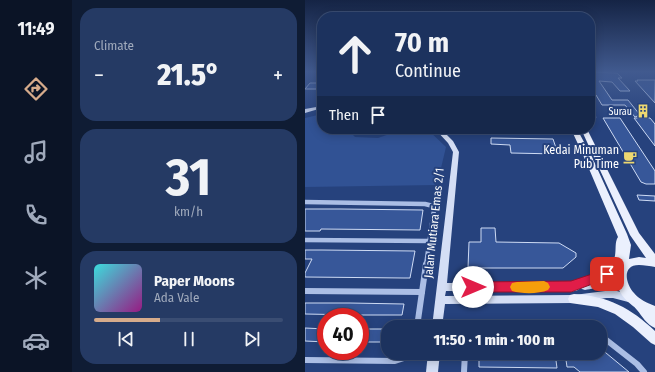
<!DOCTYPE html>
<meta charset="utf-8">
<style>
body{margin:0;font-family:"Fira Sans Condensed",sans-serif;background:#253a64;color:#f1f3f6;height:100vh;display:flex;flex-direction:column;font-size:15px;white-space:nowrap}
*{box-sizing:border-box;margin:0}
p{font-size:13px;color:#a0aabc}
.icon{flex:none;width:22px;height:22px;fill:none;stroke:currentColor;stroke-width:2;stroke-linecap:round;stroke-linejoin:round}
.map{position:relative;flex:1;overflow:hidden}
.drawer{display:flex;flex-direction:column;gap:8px;padding:8px;background:#0f1c34;width:233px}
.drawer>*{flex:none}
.top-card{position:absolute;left:12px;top:12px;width:278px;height:122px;border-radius:16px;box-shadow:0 2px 10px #0003,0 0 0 1px #3a4d73;background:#1c325e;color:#f1f3f6;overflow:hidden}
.speed{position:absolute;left:12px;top:308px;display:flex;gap:8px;font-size:20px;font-weight:700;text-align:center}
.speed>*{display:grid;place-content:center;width:52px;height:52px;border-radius:50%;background:#1c325e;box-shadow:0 2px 10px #0003,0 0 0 1px #3a4d73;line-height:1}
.speed .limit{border:6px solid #d22;background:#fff;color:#111}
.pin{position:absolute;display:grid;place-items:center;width:34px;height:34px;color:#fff;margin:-17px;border-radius:8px;box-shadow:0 2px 6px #0006}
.me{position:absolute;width:44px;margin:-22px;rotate:90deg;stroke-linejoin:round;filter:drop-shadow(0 0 3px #0008)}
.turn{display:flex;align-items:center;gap:14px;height:84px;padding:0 12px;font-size:18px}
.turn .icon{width:52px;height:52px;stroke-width:2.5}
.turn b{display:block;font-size:28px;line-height:34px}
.then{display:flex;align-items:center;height:38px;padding:0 12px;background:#0003;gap:8px;font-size:15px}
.big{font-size:30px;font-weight:800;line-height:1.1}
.drawer .widget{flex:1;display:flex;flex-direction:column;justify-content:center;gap:6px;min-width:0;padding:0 14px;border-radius:16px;background:#253a64}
.drawer .dial{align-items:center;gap:0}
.dial b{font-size:52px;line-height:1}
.song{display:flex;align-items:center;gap:12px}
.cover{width:48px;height:48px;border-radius:6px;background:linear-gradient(135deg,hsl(180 70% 55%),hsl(310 70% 35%))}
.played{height:4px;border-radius:2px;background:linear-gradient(90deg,#d6ab8b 35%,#3a4d73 35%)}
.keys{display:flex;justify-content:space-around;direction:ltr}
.heat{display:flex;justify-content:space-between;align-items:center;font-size:22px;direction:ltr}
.trip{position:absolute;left:76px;top:320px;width:226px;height:40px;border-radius:16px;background:#1c325e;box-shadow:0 2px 10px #0003,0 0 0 1px #3a4d73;font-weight:800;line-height:40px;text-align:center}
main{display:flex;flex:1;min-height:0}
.menu{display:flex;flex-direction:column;width:72px;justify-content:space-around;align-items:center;background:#0b1426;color:#a0aabc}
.menu .icon{width:28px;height:28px}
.menu .current{color:#d6ab8b}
.menu b{font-size:18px;color:#f1f3f6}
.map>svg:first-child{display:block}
.green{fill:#315294}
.building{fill:#375799;stroke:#cedbf4}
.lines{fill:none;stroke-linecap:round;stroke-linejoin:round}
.street-far2{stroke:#abbee5;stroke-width:2.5}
.street-far1{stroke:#abbee5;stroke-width:4.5}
.street{stroke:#abbee5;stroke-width:6}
.secondary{fill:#d4def5;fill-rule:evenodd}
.primary{fill:#ebf0fd;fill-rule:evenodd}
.route{fill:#e11d48;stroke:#92132f}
.slow{fill:#f59e0b}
.labels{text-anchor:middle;stroke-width:4;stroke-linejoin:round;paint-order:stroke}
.far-poi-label{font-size:10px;fill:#fff;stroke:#26427d;text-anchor:end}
.poi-label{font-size:12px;fill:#fff;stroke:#26427d;text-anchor:end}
.street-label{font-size:12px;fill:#fff;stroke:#26427d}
</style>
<main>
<nav class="menu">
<b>11:49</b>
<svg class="icon current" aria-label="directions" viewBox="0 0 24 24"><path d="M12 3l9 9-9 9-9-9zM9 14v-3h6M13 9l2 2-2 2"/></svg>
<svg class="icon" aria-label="music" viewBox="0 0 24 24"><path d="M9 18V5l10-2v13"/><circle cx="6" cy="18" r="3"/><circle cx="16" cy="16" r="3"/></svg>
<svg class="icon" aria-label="phone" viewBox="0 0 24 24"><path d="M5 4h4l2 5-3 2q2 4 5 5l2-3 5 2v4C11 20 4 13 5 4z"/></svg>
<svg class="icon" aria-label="climate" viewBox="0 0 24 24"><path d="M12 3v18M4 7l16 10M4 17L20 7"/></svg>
<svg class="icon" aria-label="car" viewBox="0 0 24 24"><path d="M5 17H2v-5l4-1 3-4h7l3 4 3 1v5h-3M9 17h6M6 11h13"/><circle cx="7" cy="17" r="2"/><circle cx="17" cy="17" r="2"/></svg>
</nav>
<section class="drawer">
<div class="widget"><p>Climate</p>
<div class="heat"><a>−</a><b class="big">21.5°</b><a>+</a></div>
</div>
<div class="widget dial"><b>31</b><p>km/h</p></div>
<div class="widget">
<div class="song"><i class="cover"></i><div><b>Paper Moons</b><p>Ada Vale</p></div></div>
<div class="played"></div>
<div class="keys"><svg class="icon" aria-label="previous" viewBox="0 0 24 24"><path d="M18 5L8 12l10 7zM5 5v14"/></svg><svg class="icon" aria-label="pause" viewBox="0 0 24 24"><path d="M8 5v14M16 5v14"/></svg><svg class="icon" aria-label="next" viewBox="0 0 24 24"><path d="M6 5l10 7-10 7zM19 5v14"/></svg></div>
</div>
</section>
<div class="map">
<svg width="350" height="372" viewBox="0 0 350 372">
<rect width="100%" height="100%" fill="#26427d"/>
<path class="green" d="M17,114v15h25l8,8 23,1 26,-9h23l19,18 -9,38 -132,2v-69z"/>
<g class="building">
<path d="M285,72l27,1 5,5h-4l12,13h-10l-8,-9 -13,-1 13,19h16l12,15 -5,2 -10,-12h-23l-6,-10h-4l-2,-3z"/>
<path d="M332,80h18v23l-20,-22h3z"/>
<path d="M5,83h12v6h-17z"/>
<path d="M298,118h17l35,53v13h-9l-5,-2z"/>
<path d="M329,118h16l5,6v22z"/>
<path d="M186,138l62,1 5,15 -47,-1 -1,-8 -19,-1z"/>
<path d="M332,195l18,1v5l-16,-1z"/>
<path d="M0,209h36l82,1 -3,20 -99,-1 -1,2h-15z"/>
<path d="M176,228h14l1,14 63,1 17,10v4l-13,11h-95l1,-26h12z"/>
<path d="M0,250h17l93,1 -5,27h-6l-99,-1v-4l7,-14h-7z"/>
<path d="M0,303h45l54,1 -2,11h-46l-51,-1z"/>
<path d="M0,328l21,1v13l-21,-1z"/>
<rect x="55" y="329" width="28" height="13"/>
<path d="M295,348l29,24h-49l-6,-5h-7l-2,-14h35z"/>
<path d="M174,353h76l2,15 -78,-1z"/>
</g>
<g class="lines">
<path class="street-far2" d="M285,108l5,9"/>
<g class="street-far1">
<path d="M0,202l120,2 8,2 1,4 -8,55"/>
<path d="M0,240l125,1"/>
</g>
<g class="street">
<path d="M0,291l117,1"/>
<path d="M112,327l9,-63"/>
<path d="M166,327l8,-5 99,1 11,4"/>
<path d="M295,335l37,29 7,8"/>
<path d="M0,360l90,1 9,-3 6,-5"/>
<path d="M159,372l1,-19"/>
</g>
<g class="secondary">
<path d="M17,106v2l-17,5v-4z"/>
<path d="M130,129h6l12,12 6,11 -12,131h128l3,1 2,3 -2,3 -3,1h-129l-1,5 129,-1 39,-5 23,6 1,3 -1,3 -4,1 -19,-5h-7l-32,5 -129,1 -3,23h-10l21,-175 -5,-9z"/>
<path d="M315,271l3,1 2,3c-6,9 -30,13 -40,15l-3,-1 -2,-3 2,-3 26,-6z"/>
<path d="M123,353h12l-2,19h-12z"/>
</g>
<g class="primary">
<path d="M266,129h6l15,28 35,77 4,11 -2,14 10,-2 7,1 -16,-23 -49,-106h6l52,104 16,21v13c-5,-1 -11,-2 -16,-2 -17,0 -14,18 -5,28 5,6 13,10 21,13v22c-8,-3 -13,-12 -18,-18 -3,-4 -7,-6 -10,-9 -8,-8 -13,-19 -11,-29l-14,9 -31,11 -4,-2 -2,-3 2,-3c15,-5 41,-9 47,-25 3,-7 0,-16 4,-22l-34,-80z"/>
<path d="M269,294c34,2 57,14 81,37v14l-4,-2 -18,-16 -18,-13 -17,-7 -28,-4 -2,-4 2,-4z"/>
</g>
</g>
<linearGradient id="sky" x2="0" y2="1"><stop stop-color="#152445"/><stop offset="0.58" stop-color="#415a8f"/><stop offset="1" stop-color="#415a8f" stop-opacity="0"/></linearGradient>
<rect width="350" height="124" fill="url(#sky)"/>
<path class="route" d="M302,269l4,1 2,4 -2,3 -40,15h-98l-5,-1 -1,-4 1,-4 5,-1 98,-1z"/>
<path class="slow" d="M239,281l4,2 2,4 -2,3c-9,4 -26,4 -36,1l-2,-4 2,-4 5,-1z"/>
<defs>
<g id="building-bare" transform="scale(1.08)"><path d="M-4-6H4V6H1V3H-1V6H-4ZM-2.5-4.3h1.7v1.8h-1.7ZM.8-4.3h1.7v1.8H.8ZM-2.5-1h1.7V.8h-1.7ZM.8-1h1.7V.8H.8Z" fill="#edd871" stroke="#26427d" stroke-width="2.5" paint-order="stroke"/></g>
<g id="cafe-bare" transform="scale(1.08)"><path d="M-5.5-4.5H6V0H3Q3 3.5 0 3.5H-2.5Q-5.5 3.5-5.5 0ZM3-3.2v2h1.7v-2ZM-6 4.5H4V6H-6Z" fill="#edd871" stroke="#26427d" stroke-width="2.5" paint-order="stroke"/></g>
</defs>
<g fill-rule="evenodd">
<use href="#building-bare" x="338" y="111"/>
<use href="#cafe-bare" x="325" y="157"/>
</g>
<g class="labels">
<g class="far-poi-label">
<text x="327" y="115">Surau</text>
</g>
<g class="poi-label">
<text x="314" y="154">Kedai Minuman<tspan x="314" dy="14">Pub Time</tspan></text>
</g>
<g class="street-label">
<text transform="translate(129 223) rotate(-84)" y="4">Jalan Mutiara Emas 2/1</text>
</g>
</g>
</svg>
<div class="speed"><div class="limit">40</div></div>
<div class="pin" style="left:302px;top:274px;background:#d93025"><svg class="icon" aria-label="arrive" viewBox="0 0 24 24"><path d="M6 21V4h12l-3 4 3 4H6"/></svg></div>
<svg class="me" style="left:168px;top:287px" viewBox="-20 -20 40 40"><circle r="19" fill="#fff"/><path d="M0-13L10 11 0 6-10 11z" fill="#e11d48"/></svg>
<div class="trip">11:50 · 1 min · 100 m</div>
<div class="top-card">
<div class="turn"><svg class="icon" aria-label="ahead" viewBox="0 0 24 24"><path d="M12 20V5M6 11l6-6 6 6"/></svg><div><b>70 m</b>Continue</div></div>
<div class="then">Then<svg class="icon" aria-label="arrive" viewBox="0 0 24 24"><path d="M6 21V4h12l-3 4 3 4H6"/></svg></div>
</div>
</div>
</main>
